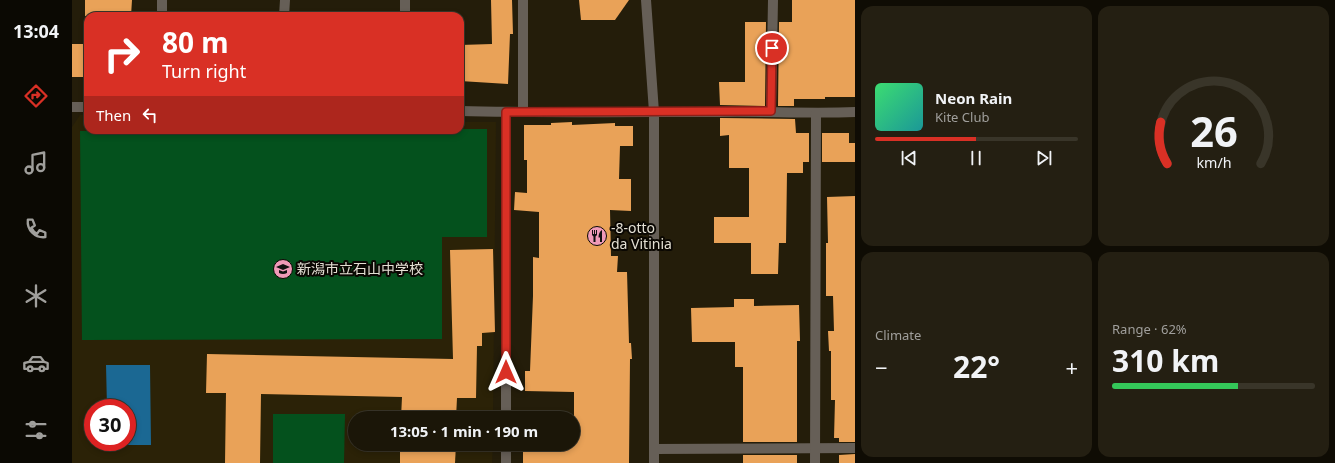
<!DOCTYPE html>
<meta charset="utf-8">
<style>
body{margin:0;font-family:"Noto Sans","Noto Sans JP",sans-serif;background:#241f12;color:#f1f3f6;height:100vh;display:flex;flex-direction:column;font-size:15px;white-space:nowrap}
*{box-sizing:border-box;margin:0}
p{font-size:13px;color:#a09f9c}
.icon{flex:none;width:22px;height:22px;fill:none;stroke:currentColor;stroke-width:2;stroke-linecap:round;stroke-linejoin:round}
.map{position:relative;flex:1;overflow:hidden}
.details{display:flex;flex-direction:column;gap:6px;padding:6px;background:#0f0c04;width:480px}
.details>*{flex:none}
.hud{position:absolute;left:12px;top:12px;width:380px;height:122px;border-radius:12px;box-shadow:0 2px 6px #0003,0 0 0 1px #393529;background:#d93025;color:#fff;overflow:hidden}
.speed{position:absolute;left:12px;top:399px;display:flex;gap:8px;font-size:20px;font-weight:700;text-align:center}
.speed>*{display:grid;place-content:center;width:52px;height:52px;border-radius:50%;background:#1b1608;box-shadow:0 2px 6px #0003,0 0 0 1px #393529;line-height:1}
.speed .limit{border:6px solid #d22;background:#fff;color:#111}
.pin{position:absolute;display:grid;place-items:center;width:34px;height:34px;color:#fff;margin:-17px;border:2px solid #fff;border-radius:50%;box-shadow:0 1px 4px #0007}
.me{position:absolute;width:44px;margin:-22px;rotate:0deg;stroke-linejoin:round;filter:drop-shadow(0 0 3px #0008)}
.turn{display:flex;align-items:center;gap:14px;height:84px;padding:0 12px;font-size:18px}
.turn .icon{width:52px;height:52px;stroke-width:2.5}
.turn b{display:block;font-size:28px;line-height:34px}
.then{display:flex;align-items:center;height:38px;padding:0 12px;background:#0003;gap:8px;font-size:15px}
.big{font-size:30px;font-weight:700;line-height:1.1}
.details .tile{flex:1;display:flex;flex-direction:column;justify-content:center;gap:6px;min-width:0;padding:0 14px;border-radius:12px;background:#241f12}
.details .dial{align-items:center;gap:0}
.dial svg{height:104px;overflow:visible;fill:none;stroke:#393529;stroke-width:7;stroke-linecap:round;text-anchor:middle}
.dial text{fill:#f1f3f6;stroke:none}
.song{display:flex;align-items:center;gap:12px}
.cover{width:48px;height:48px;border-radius:6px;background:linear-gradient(135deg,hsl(140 70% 55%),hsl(180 70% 35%))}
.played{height:4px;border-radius:2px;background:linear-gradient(90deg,#d93025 50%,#393529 50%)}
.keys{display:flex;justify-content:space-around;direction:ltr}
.heat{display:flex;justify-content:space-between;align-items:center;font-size:22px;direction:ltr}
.charge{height:6px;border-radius:3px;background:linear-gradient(90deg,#34c759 62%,#393529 0)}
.details .tiles{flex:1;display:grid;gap:6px;grid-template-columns:repeat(2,1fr)}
.trip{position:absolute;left:276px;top:411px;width:232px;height:40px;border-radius:20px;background:#1b1608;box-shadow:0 2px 6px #0003,0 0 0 1px #393529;font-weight:700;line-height:40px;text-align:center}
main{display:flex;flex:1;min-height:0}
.tab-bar{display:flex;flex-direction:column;width:72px;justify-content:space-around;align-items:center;background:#0b0903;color:#a09f9c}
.tab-bar .icon{width:28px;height:28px}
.tab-bar .active{color:#d93025}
.tab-bar b{font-size:18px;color:#f1f3f6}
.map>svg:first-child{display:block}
.built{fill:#2b2207;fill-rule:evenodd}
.green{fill:#04511d}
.water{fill:#1b6893}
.building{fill:#e9a258}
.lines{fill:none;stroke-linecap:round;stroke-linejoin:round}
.minor{stroke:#665f57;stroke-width:10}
.tertiary{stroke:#665f57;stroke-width:10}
.route-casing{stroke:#8d1f18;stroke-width:10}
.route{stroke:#d93025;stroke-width:7}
.labels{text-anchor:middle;stroke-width:4;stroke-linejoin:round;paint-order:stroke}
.poi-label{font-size:14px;fill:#e3dfd3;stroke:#0a0702;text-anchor:start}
</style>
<main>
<nav class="tab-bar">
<b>13:04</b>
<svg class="icon active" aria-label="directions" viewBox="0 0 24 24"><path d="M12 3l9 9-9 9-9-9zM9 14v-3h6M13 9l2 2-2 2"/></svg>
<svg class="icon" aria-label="music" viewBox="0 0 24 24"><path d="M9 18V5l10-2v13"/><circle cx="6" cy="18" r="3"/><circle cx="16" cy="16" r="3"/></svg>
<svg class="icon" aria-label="phone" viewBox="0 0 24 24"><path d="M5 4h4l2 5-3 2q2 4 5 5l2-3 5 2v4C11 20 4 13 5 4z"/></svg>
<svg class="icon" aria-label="climate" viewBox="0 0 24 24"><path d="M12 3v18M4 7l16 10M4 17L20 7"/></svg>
<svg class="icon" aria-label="car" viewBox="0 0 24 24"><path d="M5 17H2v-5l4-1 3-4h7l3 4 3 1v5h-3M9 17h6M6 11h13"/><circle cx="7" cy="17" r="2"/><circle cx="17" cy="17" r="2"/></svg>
<svg class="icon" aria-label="filters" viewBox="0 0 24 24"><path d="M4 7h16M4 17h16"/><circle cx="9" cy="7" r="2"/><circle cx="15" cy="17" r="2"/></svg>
</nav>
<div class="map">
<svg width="783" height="463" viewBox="0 0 783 463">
<rect width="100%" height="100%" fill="#241d0a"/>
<path class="built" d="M8,115h8v15h372v-8h36l-3,296h-138v26h138l-1,19h-420v-336zM21,408h34v34h-34z"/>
<g class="green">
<path d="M388,129h27v108h-45v102l-360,1 -2,-209z"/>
<path d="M201,414h72l-1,49h-71z"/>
</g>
<path class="water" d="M34,365h44l1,80h-44v-3h20v-34h-20z"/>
<g class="building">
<path d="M13,0h47l-1,16h-46z"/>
<path d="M419,0h21l1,34h-3l-2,50 -48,-3v-36l32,-1z"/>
<path d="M507,0h50l-14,20h-34z"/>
<path d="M720,0h63v97h-30v2h-31v7h-16l1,-84h13z"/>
<path d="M673,22h21l-1,84 -45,-1 -1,-23h26z"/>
<rect x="0" y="44" width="16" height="33"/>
<path d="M648,118l75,1 1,14h13v29h-6v11h-16l-1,70h-7l-1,31h-27v-31h-37v-26h35v-49h-20v-33l-9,1z"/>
<path d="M500,122v3l43,-2v3h18v20h-13l-1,33h12v32l-21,-1 1,46h7l-1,16h10l2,71h2l1,16h-2l-1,104h-106v-19h50l1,-23v-29l-49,-1v-20h5l3,-75v-39l6,1v-46l-25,-2 1,-18 12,1v-33h-3v-35h27v-2z"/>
<path d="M750,133h27v10h6v19h-33z"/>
<path d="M783,196v246h-16v-4h-5l1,-38h-4v-49h-2l-1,-20h6l-1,-35h-7v-53h2l-1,-46z"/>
<path d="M421,249l2,83 -13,1v13h-5l-1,52h-19l-1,20h-55l1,-21 -141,-3 -1,69h-35l1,-70h-20l1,-39 246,5 -3,-109z"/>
<path d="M662,299h20v7l45,-1 1,36h-3v101h-54v-75h-8v-25h-43l-1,-34 43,-1z"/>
<path d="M328,444h56l-1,19h-55z"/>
<path d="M783,454v9h-16v-8z"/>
<rect x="671" y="455" width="54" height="8"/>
</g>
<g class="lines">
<g class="minor">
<path d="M451,0v112"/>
<path d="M90,16v-16"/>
<path d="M212,16l1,-16"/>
<path d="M333,16v-16"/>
<path d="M0,107h16"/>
<path d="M388,111c86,2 172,1 258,1 46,-1 91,2 137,0"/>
<path d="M699,111l2,-111"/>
<path d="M434,113v305"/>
<path d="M434,444v19"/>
<path d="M582,449l201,-1"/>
<path d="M743,463l1,-350"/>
</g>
<path class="tertiary" d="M574,0l8,112v351"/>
</g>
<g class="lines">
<g class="route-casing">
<path id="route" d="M434,372v-260l265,-1 1,-63"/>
</g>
<use href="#route" class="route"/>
</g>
<defs>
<g id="restaurant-disc" transform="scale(1)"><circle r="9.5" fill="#ef9ab8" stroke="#0a0702"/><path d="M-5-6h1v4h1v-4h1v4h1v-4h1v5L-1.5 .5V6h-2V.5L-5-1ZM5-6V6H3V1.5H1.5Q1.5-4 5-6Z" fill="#111"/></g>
<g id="school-disc" transform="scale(1)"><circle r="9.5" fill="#ef9ab8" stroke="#0a0702"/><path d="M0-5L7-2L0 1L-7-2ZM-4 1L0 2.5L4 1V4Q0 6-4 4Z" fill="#111"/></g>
</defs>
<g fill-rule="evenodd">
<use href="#restaurant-disc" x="525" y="236"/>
<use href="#school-disc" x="211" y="269"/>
</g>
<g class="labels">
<g class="poi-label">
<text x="539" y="233">-8-otto<tspan x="539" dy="16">da Vitinia</tspan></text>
<text x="225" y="274">新潟市立石山中学校</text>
</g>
</g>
</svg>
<div class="speed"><div class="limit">30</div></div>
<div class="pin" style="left:700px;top:48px;background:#d93025"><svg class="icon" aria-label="arrive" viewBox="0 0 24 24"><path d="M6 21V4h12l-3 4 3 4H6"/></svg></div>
<svg class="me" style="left:434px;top:372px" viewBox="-20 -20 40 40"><path d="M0-17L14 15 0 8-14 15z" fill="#d93025" stroke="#fff" stroke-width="4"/></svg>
<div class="trip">13:05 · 1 min · 190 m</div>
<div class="hud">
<div class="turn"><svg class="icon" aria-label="right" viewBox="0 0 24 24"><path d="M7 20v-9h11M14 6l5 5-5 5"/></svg><div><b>80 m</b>Turn right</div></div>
<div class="then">Then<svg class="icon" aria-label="left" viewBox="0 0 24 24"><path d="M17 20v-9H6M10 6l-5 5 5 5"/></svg></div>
</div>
</div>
<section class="details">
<div class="tiles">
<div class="tile">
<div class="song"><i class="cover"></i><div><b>Neon Rain</b><p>Kite Club</p></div></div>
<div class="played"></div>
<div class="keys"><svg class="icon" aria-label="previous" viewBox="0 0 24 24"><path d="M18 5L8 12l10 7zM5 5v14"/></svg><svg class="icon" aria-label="pause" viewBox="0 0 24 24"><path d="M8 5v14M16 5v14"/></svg><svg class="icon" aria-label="next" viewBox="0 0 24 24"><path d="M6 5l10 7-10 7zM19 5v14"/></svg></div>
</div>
<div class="tile dial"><svg viewBox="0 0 100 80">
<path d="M14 69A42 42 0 1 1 86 69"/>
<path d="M14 69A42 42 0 0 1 9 37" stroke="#d93025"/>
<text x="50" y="56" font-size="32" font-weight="700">26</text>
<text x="50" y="72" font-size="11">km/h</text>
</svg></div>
<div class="tile"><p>Climate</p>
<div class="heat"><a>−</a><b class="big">22°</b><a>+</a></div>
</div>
<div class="tile"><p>Range · 62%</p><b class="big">310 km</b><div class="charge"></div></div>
</div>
</section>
</main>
